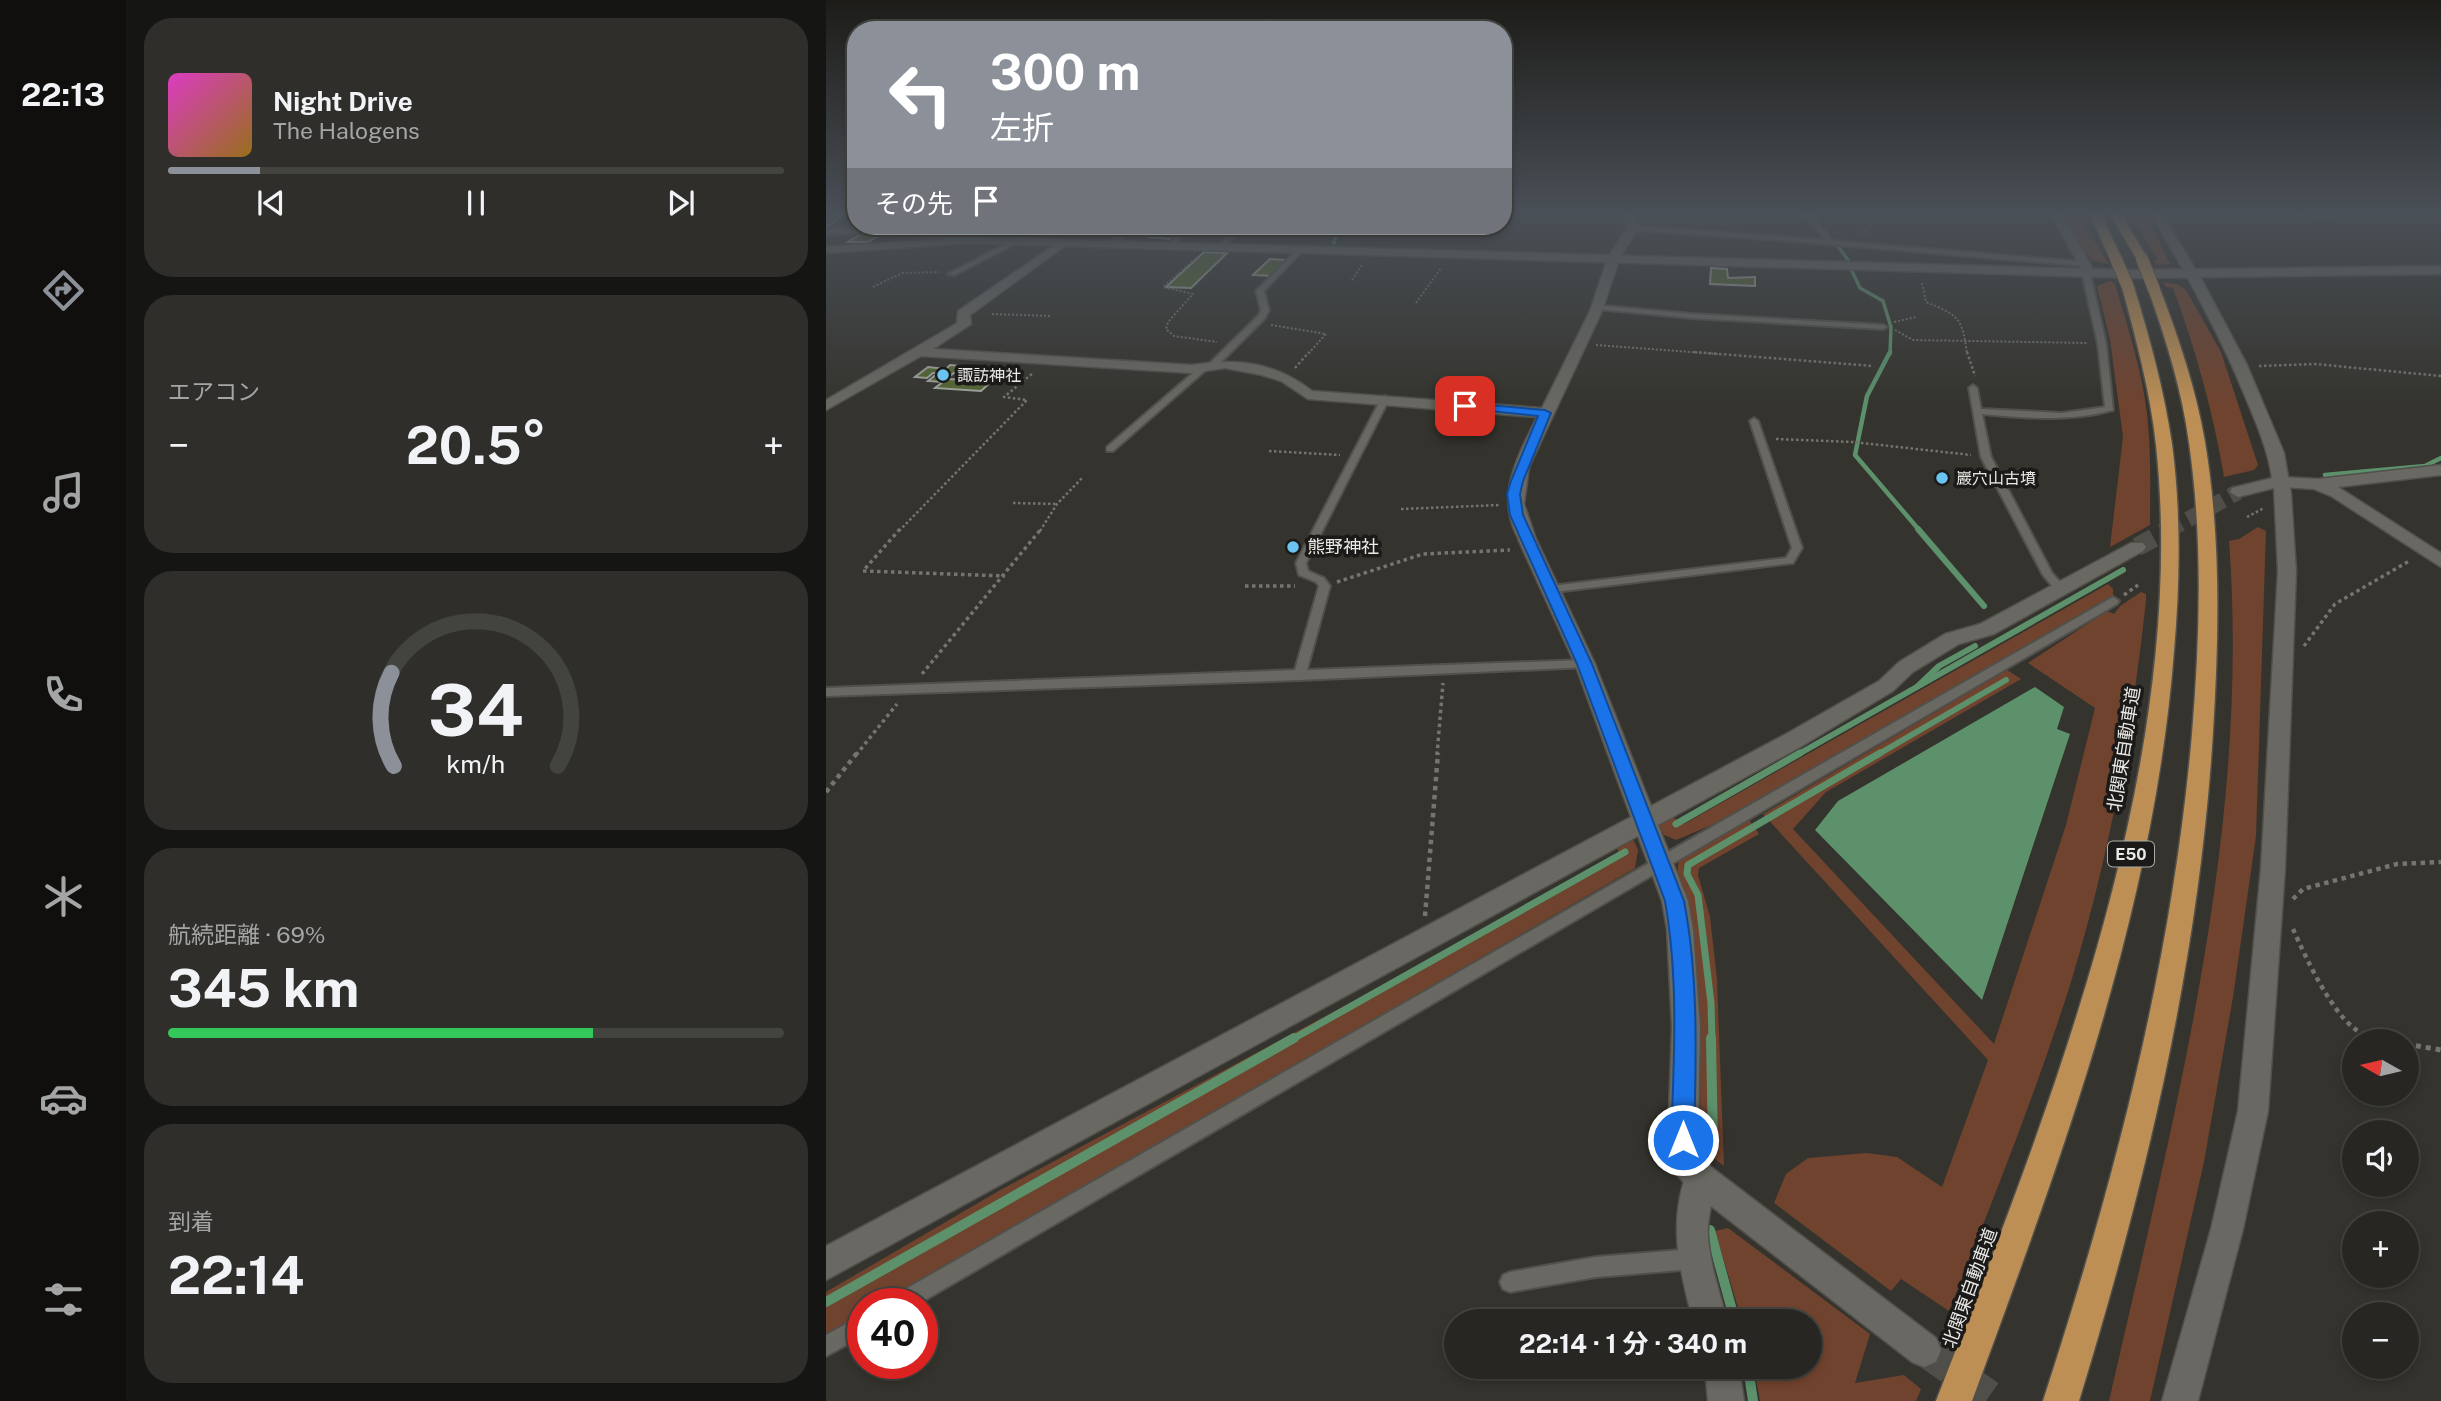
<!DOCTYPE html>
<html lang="ja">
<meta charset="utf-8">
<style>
body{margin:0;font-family:"Public Sans","Noto Sans JP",sans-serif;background:#2f2e2a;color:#f1f3f6;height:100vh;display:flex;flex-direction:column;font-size:26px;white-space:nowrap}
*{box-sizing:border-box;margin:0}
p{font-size:23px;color:#a4a5a5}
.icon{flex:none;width:38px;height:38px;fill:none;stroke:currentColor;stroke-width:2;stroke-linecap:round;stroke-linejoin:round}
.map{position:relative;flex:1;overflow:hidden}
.details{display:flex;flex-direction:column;gap:18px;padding:18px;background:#151513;width:700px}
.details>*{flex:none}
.top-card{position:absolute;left:21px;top:21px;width:665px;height:214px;border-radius:28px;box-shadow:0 4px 10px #0003,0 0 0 2px #434340;background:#8c9099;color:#fff;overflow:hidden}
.needle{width:46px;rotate:278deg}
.tools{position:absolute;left:1516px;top:1029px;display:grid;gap:14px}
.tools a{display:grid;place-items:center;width:77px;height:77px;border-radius:50%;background:#272622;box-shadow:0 4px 10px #0003,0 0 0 2px #434340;font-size:35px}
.speed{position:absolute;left:21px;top:1288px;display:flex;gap:14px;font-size:35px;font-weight:700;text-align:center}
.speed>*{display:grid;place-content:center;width:91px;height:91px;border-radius:50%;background:#272622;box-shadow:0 4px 10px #0003,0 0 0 2px #434340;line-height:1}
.speed .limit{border:10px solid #d22;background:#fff;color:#111}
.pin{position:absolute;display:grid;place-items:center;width:60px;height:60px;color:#fff;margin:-30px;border-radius:14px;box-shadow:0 4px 10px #0006}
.me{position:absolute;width:77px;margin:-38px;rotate:0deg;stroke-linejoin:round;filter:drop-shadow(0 0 5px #0008)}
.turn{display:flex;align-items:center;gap:24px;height:147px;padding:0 28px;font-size:32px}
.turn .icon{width:91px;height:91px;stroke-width:2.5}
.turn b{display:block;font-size:49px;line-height:60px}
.then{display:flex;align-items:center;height:66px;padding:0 28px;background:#0003;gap:14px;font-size:26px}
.big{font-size:52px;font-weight:700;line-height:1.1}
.details .widget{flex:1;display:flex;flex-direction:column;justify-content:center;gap:10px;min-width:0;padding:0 24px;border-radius:28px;background:#2f2e2a}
.details .dial{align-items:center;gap:0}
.dial svg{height:182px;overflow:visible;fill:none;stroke:#434340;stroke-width:7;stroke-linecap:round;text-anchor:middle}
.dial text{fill:#f1f3f6;stroke:none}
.song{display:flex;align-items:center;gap:21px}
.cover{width:84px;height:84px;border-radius:10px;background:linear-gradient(135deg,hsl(310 70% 55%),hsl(40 70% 35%))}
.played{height:7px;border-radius:4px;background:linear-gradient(90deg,#8c9099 15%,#434340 15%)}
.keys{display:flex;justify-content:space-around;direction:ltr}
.heat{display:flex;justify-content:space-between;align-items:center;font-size:38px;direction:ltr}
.charge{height:10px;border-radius:5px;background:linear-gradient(90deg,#34c759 69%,#434340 0)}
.trip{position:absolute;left:618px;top:1309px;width:378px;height:70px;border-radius:35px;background:#272622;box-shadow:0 4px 10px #0003,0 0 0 2px #434340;font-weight:700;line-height:70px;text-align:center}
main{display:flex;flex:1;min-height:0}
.dock{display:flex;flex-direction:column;width:126px;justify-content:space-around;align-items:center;background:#100f0e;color:#a4a5a5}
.dock .icon{width:49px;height:49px}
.dock .on{color:#8c9099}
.dock b{font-size:32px;color:#f1f3f6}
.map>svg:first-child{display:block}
.green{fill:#70432e}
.water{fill:#5c916b}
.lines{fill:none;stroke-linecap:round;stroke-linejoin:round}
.stream-far4{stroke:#5c916b;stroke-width:3.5}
.stream-far3{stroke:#5c916b;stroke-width:4.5}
.stream-far2{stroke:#5c916b;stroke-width:6}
.stream-far1{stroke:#5c916b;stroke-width:7}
.stream{stroke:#5c916b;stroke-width:10}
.building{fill:#546731;stroke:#a4a7a1;stroke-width:2}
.tertiary-tunnel-far2{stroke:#4f4e49;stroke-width:16;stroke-dasharray:16 8;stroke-linecap:butt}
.tertiary-tunnel-far1{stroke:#4f4e49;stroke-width:19;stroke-dasharray:19 10;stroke-linecap:butt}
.tertiary-tunnel{stroke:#4f4e49;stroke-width:32;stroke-dasharray:32 16;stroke-linecap:butt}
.service-casing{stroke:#51504b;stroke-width:4}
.minor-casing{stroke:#51504b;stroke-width:3}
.tertiary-casing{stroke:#51504b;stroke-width:3}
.secondary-casing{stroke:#51504b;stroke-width:3}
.motorway-casing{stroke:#51504b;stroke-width:3}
.path-far4{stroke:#757570;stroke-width:2;stroke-dasharray:2 2;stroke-linecap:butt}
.path-far3{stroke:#757570;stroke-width:2.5;stroke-dasharray:2.5 2.5;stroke-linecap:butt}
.path-far2{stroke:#757570;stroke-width:3.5;stroke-dasharray:3.5 3.5;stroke-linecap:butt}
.path-far1{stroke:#757570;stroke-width:4.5;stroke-dasharray:4.5 4.5;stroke-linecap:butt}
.path{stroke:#757570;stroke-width:5;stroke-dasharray:5 5;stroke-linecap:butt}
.service{fill:#696862;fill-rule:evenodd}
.minor{fill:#696862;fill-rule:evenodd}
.tertiary{fill:#696862;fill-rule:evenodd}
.secondary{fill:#696862;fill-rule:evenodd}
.motorway{fill:#bd8f55;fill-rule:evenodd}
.motorway-bridge-casing{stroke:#51504b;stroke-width:14;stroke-linecap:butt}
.motorway-bridge{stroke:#bd8f55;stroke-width:12}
.route{fill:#1a73e8;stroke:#114b97;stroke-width:2}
.poi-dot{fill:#6ac3f1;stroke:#1b1a18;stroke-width:2.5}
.labels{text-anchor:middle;stroke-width:7;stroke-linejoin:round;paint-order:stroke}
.far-poi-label{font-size:16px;fill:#e9e9e5;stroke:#1b1a18;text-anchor:start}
.shield{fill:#1b1a18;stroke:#ababa8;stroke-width:2}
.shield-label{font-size:16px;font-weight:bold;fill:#e9e9e5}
.poi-label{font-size:18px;fill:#e9e9e5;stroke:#1b1a18;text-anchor:start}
.street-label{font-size:18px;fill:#e9e9e5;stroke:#1b1a18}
</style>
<main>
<nav class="dock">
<b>22:13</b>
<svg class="icon on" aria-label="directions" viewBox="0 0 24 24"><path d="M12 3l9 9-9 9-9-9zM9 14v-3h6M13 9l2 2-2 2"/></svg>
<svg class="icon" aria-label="music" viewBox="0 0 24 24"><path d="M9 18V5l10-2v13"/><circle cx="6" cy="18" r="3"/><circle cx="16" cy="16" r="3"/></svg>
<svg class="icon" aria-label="phone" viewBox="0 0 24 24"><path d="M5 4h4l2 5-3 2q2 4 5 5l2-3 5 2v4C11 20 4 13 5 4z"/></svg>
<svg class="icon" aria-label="climate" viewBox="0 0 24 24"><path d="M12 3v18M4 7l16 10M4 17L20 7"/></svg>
<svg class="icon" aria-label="car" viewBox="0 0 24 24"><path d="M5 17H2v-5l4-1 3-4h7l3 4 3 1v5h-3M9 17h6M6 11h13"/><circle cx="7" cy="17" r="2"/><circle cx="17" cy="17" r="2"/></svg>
<svg class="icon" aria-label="filters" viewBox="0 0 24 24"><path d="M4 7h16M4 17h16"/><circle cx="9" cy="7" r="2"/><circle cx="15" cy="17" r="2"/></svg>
</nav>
<section class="details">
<div class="widget">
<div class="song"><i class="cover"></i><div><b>Night Drive</b><p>The Halogens</p></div></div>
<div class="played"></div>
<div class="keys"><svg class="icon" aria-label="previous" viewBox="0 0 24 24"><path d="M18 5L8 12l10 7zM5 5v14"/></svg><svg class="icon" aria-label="pause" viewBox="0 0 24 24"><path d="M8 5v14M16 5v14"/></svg><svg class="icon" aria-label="next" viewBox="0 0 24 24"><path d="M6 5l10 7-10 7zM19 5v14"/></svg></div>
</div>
<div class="widget"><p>エアコン</p>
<div class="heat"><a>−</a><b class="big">20.5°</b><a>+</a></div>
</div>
<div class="widget dial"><svg viewBox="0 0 100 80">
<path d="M14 69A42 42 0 1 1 86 69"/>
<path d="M14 69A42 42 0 0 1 13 28" stroke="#8c9099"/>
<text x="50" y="56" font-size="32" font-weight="700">34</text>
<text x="50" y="72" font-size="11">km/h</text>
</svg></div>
<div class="widget"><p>航続距離 · 69%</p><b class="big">345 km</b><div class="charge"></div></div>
<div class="widget"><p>到着</p><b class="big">22:14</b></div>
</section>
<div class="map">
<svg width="1615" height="1401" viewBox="0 0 1615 1401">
<rect width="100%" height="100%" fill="#34332d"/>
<g class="green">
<path d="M1235,214h16l32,50 -18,-4z"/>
<path d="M1303,214h16l25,50 -13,1 -3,-4 4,-1z"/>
<path d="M1284,281l5,3c15,51 32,101 34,154 2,29 1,58 1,87l-40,22 13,-110 -13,-98 -13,-53z"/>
<path d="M1337,282l16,3 7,5 35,62 37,113 -4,5 -30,7c-11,-65 -28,-127 -51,-189l-7,-1z"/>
<path d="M1432,527l8,4 -10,305 -23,161 -29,165 -54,239h-41c64,-281 142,-569 120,-860l10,-2z"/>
<path d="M1282,584l5,5v7l-399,228 -38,16 -12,-5 -6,-10 14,-8 12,7z"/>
<path d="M1315,592l5,2v7c-14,129 -37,257 -75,381 -35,111 -79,220 -122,329l-48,-32 -10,12 -117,-88 12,-29 22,-16 59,-5 30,4 45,30 46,-127 -225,-246 244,-144 14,9 -195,113 -33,37 201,215 72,-219 29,-117 -67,-45 79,-52 7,3 6,-8z"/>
<path d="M923,820l10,14 -60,34 -1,7 12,42 7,62 7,187 -23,-18c-2,-77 1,-154 -11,-230 -3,-18 -16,-39 -11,-57z"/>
<path d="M807,839l5,11 -3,18 -752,436h-20v12l-37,21v-45l176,-103 619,-331 -4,-10z"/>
<path d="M902,1228l142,106 -15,49 49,-8 17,14 -5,12h-156l-6,-34h56v-46h-68l-27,-90z"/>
</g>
<path class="water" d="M1209,687l29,20 -7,22 13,5 -88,266 -167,-170 23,-29z"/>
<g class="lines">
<g class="stream-far4">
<path d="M987,214l5,7"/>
<path d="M508,243l4,-17"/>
<path d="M1011,245l11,15"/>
<path d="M1026,271l8,17 23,13 8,26 -1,27"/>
</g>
<g class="stream-far3">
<path d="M1064,352l-23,44 -12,59 65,76"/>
<path d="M1499,475l100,-9 16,-8"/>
</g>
<g class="stream-far2">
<path d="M1092,529l66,77"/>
<path d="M1092,686l21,-20 36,-20"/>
<path d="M971,755l326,-185"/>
<path d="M1051,755l129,-75"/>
</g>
<g class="stream-far1">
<path d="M850,824l124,-71"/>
<path d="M465,1040l334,-188"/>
<path d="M886,1040l-1,-37 -13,-108 -11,-21 1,-9 192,-112"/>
</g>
<g class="stream">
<path d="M885,1038l2,109"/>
<path d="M884,1230l25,91"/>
<path d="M0,1302l468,-264"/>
<path d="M922,1367l5,34"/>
</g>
</g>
<g class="building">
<path d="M0,214h17l-17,14z"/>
<path d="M334,230l21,2 -11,7 -21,-2z"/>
<path d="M36,233l20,1 -14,8h-20z"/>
<path d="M378,252l23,1 -36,35 -25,-1z"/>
<path d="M444,259l17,1 -16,16 -18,-1z"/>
<path d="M885,268l16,1 1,9 27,-1v9l-45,-2z"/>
<path d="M124,365l12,1 -19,16 -15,-1 10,-8h-5l-6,5 -12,-1 13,-10 18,2z"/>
<path d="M121,379l45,2 -11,10 -46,-3z"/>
</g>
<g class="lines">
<path class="tertiary-tunnel-far2" d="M1341,531l71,-39"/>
<path class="tertiary-tunnel-far1" d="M1311,547l33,-18"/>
<path class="tertiary-tunnel" d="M1098,1350l72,51"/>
<g class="service-casing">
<g id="service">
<path d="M977,214h7l23,27 252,21 3,2 -3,2 -318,-27 -134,-9 -3,-2 3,-2 193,14z"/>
<path d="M66,226h8l-11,6h-4v-2z"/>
<path d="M216,226h7l-95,49 -6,-1z"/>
<path d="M304,226h7l-24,19h-4v-2z"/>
<path d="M362,226h7l-24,21h-4v-2z"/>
<path d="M411,226h6l-21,23h-4v-2z"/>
<path d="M472,249l5,1 -39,41 5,19 -4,8 -49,49h-6v-4l49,-48 2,-5 -5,-19z"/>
<path d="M1261,272l6,1 -2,4 15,67 7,66c-43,12 -87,8 -131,4l9,43 61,116 15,17 -5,4 -4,-1 -15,-18 -62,-118 -12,-69 4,-3 4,3 4,21 81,4 43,-6 -7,-63 -15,-67z"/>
<path d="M768,305l98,9 191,11 4,2 -4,2 -191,-11 -95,-9 -4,-2z"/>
<path d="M375,366l7,2 -95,83h-6v-4z"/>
<path d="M559,396l4,3 -83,164 2,8 16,7 6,8 -23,84 278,-10 4,1 2,3 -2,3 -290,13 -473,16v-8l469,-18 24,-84 -3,-4 -17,-7 -3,-12 85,-164z"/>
<path d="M928,418l4,3 44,127 -9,15 -246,30 -1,-3 5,-4 235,-28 6,-10 -42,-127z"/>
<path d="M1287,597l6,4 -2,3 -1199,700h-29l3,-7z"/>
<path d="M867,1249l7,3 3,7 -3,7 -7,3 -97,8 -86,15 -7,-3 -3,-7 3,-7 7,-3 86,-15z"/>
<path d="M37,1315v21l-37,20v-21z"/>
</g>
</g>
<g class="minor-casing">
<g id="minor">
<path d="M799,214h10l4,14 -19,29 -18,54 -73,156 -5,37 12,35 -9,5 -6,-1c-28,-44 -4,-85 16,-126l-229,-18 -27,-18 -19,-6 -37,-7 -33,5 -271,-17 -95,54v-10l128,-75 3,-2 1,-12 104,-71 6,3 -2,2 -96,70 1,9 -38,25 259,16c46,-7 82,-3 120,26l230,17 48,-97 18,-54 19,-29z"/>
<path d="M1225,214h11l33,59 -2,3h-8z"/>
<path d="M44,227l91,7 13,6 -6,3 -9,-3 -89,-7 -44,2v-6z"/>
<path d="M1615,465v10l-103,12 103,66v14l-110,-71 -17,-7 -33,-2 -8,-5 8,-5 37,2z"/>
<path d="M874,1162l11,5c8,20 -5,47 -3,69 2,29 12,57 19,85h-34c-14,-53 -26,-101 -4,-154z"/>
<path d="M879,1367h34l5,34h-36z"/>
</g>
</g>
<g class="tertiary-casing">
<g id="tertiary">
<path d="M1325,214h11l41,68 44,83 37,88 7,41 5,77 -11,297 -17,243 -25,118 -45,172h-36l49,-172 27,-118 23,-243 17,-297 -4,-83 -36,9 -8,-5 2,-4 40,-10c-4,-27 -14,-51 -25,-77 -26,-65 -60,-126 -96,-187z"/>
<path d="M701,534l9,5 59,125 56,142 135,-72 93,-53 20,-19 46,-28 35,-10 151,-81h12l3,4 -3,4 -149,83 -35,10 -46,28 -20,19 -91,55 -144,79 30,76 5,28 7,98 -2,113 3,15 10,12 225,171 5,12 -5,12 -12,5 -12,-5 -223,-173 -13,-16 -8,-33 4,-113 -5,-98 -5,-28 -24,-65 -812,444v-34l805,-429 -56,-153 -57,-125z"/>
</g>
</g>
<g class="secondary-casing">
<path id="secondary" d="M142,237l1164,33 309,-4v8l-309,4 -1164,-35 -142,10v-6z"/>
</g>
<g class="motorway-casing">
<g id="motorway">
<path d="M1264,214h11l21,45 -2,2 -10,-2z"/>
<path d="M1284,214h11l27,45 -2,2h-8z"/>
<path d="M1302,283l6,4c16,52 30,103 38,157 9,68 8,139 2,207 -20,260 -113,508 -202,750h-36c113,-291 254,-639 220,-956 -6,-54 -20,-106 -34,-158z"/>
<path d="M1328,285l6,4c19,50 36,100 45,153 16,96 14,193 8,290 -14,229 -67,450 -134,669h-36c71,-218 129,-438 149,-667 8,-97 11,-194 -3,-291 -7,-53 -23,-104 -41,-154z"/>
</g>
</g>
<g class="path-far4">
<path d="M1468,214l64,8 83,1"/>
<path d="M1608,214l7,5"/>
<path d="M1037,233l18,-19"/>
<path d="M366,261l-29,26 30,7 -25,28 -2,7 8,7 43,6"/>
<path d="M526,280l10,-15"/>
<path d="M1096,283l4,19c34,14 36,16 41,52"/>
<path d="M47,287l29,-14 37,-1"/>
<path d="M590,303l25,-35"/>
<path d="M166,314l60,2"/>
<path d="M1068,322l22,-5"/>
<path d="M445,325l55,9 -18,20"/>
<path d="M1069,330l18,10 175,3"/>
<path d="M770,345l122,9"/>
</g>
<g class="path-far3">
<path d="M868,352l179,14"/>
<path d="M1141,352l8,24"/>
<path d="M1433,366l56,-2 126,12"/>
<path d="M469,368l14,-16"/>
<path d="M950,439l77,3 118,13"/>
<path d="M443,451l71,4"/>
<path d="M187,503l43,1"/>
<path d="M575,509l99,-4"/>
<path d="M1421,517l17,-9"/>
<path d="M73,531l128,-131 -23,-3 29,-24"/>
<path d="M214,531l17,-27 26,-27"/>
</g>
<g class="path-far2">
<path d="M74,529l-37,42 142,5"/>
<path d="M511,582l86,-28 87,-4"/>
<path d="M419,586h50"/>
<path d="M1298,595l14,-10"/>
<path d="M1478,646l31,-42 76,-44"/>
<path d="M96,674l119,-145"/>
<path d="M30,755l41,-51"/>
<path d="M611,755l6,-72"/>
</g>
<g class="path-far1">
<path d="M0,792l31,-39"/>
<path d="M1467,899l10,-10 94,-25 44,-2"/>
<path d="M599,916l13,-163"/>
<path d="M1467,929c13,29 37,81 62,100 9,7 21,9 32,11"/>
</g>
<g class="path">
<path d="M1552,1038l15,3"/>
<path d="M1580,1044l35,6"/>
<path d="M36,1304l21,-12"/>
</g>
<use href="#service" class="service"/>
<use href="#minor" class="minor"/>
<use href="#tertiary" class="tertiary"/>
<use href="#secondary" class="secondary"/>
<use href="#motorway" class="motorway"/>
<g class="motorway-bridge-casing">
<g id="motorway-bridge">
<path d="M1290,259l12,28"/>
<path d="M1316,259l12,30"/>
</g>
</g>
<use href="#motorway-bridge" class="motorway-bridge"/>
</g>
<linearGradient id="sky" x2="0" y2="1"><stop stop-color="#1d1c19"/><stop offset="0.52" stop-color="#4a5057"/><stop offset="1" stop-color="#4a5057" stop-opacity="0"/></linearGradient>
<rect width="1615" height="410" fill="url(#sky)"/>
<path class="route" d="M639,403l80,7 6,3 -28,68 -3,13 3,21 69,149 92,237c15,78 12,159 10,239l-3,8 -8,4 -8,-4 -4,-8c3,-79 8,-160 -6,-239l-88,-237 -67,-149 -3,-21 4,-13 27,-65 -77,-8v-4z"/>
<g class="poi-dot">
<circle cx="117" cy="375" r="7"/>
<circle cx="1116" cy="478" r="7"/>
<circle cx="467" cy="547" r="7"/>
</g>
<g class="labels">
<g class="far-poi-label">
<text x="131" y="381">諏訪神社</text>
<text x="1130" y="484">巖穴山古墳</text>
</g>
<rect class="shield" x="1282" y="841.5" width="46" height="25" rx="5"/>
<g class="shield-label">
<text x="1305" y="860">E50</text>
</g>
<g class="poi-label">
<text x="481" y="553">熊野神社</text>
</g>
<g class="street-label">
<text transform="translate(1298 749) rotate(-81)" y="6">北関東自動車道</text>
<text transform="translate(1144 1288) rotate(-70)" y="6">北関東自動車道</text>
</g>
</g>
</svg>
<div class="tools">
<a><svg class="needle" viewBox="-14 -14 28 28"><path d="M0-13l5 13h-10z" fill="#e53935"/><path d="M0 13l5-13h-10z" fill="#a4a5a5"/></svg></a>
<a><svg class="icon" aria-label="sound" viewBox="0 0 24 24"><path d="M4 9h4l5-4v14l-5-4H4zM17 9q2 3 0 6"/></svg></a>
<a>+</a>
<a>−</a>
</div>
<div class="speed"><div class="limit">40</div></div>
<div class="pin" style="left:639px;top:406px;background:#d93025"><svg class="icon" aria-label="arrive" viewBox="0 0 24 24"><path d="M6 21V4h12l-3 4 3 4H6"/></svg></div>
<svg class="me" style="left:857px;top:1140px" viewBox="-20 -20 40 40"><circle r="17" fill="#1a73e8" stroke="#fff" stroke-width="3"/><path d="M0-11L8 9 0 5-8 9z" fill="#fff"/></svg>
<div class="trip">22:14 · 1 分 · 340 m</div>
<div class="top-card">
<div class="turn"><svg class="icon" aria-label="left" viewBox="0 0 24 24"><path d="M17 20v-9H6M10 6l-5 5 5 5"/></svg><div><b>300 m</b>左折</div></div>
<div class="then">その先<svg class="icon" aria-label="arrive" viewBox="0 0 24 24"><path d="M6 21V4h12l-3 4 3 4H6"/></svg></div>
</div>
</div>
</main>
